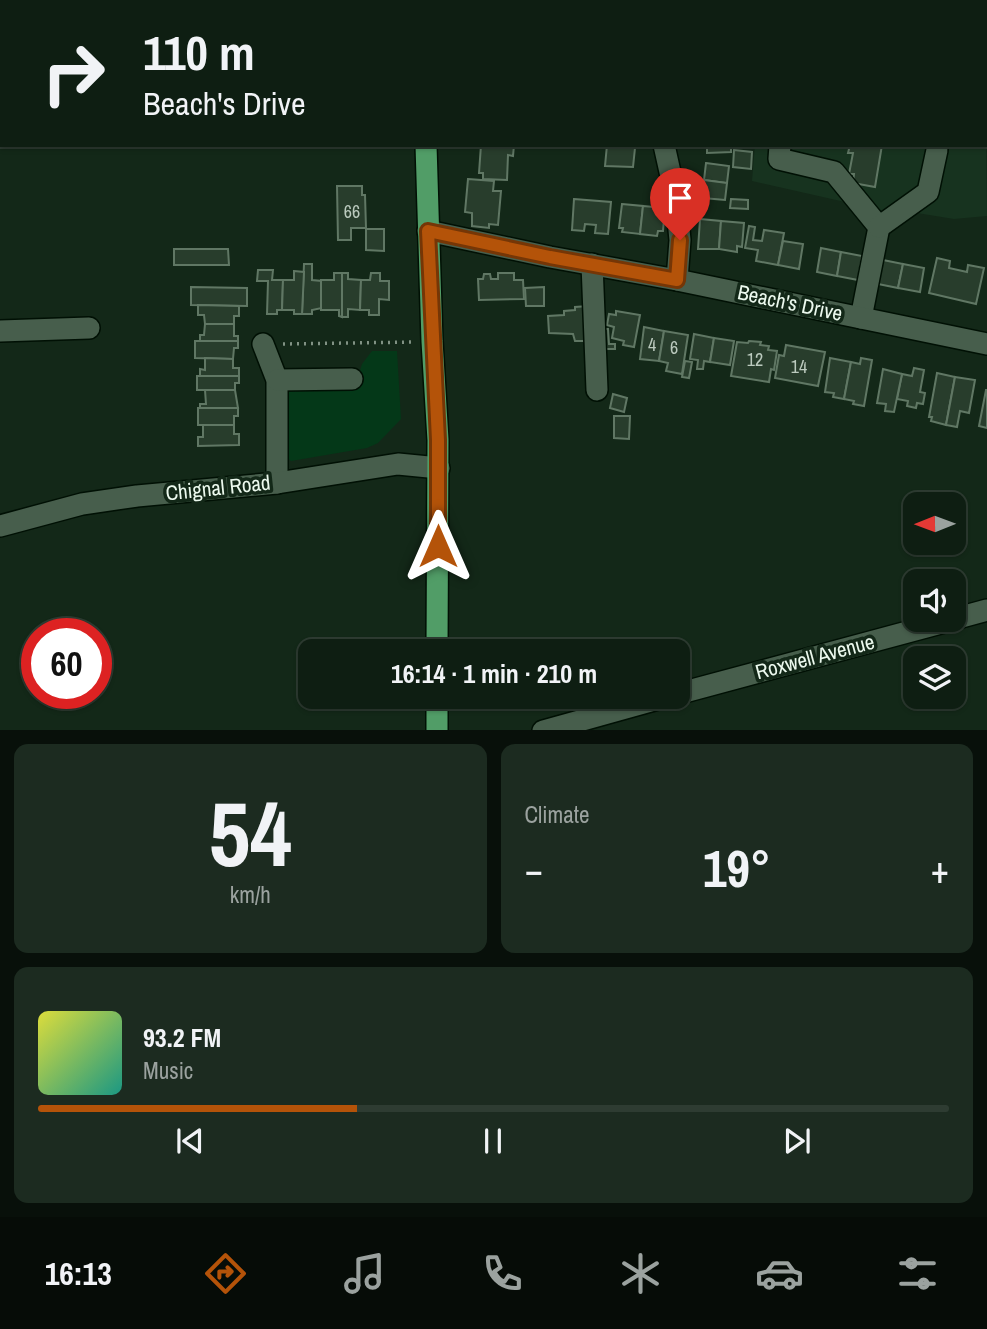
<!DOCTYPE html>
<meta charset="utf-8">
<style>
body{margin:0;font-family:"Archivo Narrow",sans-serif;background:#1c2b20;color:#f1f3f6;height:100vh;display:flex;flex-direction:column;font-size:26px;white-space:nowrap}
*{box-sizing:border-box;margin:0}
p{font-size:23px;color:#9ba29f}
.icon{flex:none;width:38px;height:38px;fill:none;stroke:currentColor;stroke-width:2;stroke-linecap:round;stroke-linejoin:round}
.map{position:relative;height:730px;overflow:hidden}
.side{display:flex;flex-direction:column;gap:14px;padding:14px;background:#08100a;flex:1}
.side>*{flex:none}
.top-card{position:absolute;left:0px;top:0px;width:987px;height:147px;box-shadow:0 2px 5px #0004,0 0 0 2px #2e3c32;background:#0e1e12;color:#f1f3f6;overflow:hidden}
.needle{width:46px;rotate:269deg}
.fabs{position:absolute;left:903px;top:492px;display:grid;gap:14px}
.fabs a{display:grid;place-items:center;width:63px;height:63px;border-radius:14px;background:#0e1e12;box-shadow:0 2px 5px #0004,0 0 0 2px #2e3c32;font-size:35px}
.speed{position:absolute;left:21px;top:618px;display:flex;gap:14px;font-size:35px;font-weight:700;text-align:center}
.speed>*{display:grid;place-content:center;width:91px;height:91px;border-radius:50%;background:#0e1e12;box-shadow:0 2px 5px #0004,0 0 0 2px #2e3c32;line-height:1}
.speed .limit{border:10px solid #d22;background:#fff;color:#111}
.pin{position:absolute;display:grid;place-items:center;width:60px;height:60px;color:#fff;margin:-72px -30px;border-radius:50% 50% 50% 0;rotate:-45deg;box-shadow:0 0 7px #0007}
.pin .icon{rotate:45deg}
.me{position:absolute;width:77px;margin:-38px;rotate:0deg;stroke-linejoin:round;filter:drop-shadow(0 0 5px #0008)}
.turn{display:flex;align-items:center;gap:24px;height:147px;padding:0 28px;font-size:32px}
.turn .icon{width:91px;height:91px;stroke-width:2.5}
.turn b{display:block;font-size:49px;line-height:60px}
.big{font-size:52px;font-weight:700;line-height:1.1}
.side .widget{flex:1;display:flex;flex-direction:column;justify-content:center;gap:10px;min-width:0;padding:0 24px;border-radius:14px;background:#1c2b20}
.side .dial{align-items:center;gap:0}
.dial b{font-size:91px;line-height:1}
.song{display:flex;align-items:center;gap:21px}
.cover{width:84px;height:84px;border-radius:10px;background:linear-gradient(135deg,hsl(60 70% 55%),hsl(170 70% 35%))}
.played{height:7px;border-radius:4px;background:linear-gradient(90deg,#b45309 35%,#2e3c32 35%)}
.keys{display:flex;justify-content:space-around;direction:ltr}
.heat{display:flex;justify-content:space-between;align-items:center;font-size:38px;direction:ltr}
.side .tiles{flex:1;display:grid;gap:14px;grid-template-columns:1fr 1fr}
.widget:last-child{grid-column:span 2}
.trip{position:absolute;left:298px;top:639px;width:392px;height:70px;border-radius:14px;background:#0e1e12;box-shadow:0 2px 5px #0004,0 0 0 2px #2e3c32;font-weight:700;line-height:70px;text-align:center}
.dock{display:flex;height:112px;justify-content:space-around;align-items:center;background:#060c07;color:#9ba29f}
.dock .icon{width:49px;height:49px}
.dock .on{color:#b45309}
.dock b{font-size:32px;color:#f1f3f6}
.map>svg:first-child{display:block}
.built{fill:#17331f}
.green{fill:#043818}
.building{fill:#283d2c;stroke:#607764;stroke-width:2}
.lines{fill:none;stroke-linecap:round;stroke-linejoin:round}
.minor-casing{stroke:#001004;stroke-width:24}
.major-casing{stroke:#001004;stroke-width:24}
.path{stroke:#819284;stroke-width:3.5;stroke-dasharray:2 5;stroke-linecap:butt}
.minor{stroke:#475e4c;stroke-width:21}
.major{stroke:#519d67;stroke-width:21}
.route-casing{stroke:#753606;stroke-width:18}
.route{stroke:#b45309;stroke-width:12}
.labels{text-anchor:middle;stroke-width:7;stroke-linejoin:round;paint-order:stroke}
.number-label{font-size:18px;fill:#bbcabe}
.street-label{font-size:21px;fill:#ecf9ee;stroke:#132818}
</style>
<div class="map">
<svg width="987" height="731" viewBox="0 0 987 731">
<rect width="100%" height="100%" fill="#132818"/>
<path class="built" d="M985,8l2,208 -33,3 -43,-7 -42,20 -24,-30 -93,-21 3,-36h230z"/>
<path class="green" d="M372,351h25l4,68 -23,24 -11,5 -76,13 -7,-7 2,-66 70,-5 6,-19z"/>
<g class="building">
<path d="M486,0h32l-32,2z"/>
<path d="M481,145h33l-1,11 -5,-1 -1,25 -24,-1v-6h-4z"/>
<path d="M607,145l28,3 -2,19 -28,-1z"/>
<path d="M707,145h24v7l-24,1z"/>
<path d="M850,145h32l-7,42 -22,-4 1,-9h-5l4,-21h-5z"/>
<path d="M734,150l18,2 -1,17 -18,-2z"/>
<path d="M706,163l23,3 -2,17 -23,-3z"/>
<path d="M468,179l26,2 -1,10h8l-3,34 -9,-1v4l-17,-2v-13l-7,-1z"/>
<path d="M704,180l23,3 -2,17 -22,-2z"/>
<path d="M337,186h25v9h3l1,33h-15v12h-13z"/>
<path d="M574,199l37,3 -3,32 -13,-1 1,-8 -11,-1 -1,7 -12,-1z"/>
<path d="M731,199l17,1v9l-18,-1z"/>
<path d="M622,204l21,2 -3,28 -18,-2 1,-4h-4z"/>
<path d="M643,206l22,2 -2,23h-5l-1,5 -17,-2z"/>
<path d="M700,219l21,2 -2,28h-21z"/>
<path d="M721,221l23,2 -2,24 -5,-1v6l-18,-3z"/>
<path d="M749,226l6,1 -2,13 9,1 2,-11 20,3 -6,32 -22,-4 2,-11 -13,-2z"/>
<path d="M366,229h18v22l-18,-1z"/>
<path d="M783,241l20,3 -4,25 -21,-4z"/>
<path d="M821,248l20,4 -4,24 -20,-4z"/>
<path d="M174,249h54l1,16h-55z"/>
<path d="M841,252l21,4 -4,24 -21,-4z"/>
<path d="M937,258l13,3 -1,7 18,4 1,-7 16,3 -8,36 -47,-11z"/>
<path d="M883,260l20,4 -5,24 -20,-4z"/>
<path d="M304,264h8v16l10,1v27l-10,2v4h-10z"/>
<path d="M903,264l21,4 -4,24 -22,-4z"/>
<path d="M258,270h15l-1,10h11l-1,30h-5v4h-10l1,-33h-11z"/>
<path d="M294,271l10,1 -2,42h-8v-4h-12l1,-30h11z"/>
<path d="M334,273h8v44l-3,-1v-6h-18v-30h13z"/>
<path d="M342,273h6v6l13,1 -1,30 -12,-1v8h-6z"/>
<path d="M371,273h9v8h9v19l-10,-1v16h-10v-5h-9l1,-30h9z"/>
<path d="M498,273h16v7h9l1,19 -45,1 -1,-21h5l1,-5h6l1,5h7z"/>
<path d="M191,287l56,1v18l-56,-1z"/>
<path d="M544,287v19h-18l-1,-18z"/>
<path d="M198,305l41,1v10h-5v8h-29l-1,-9h-6z"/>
<path d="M588,306l-1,32 -3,3h-9l-2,-7 -24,-1 -1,-17 16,-1v-4l11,-1v-3z"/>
<path d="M616,311l24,4 -6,32 -11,-2 1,-4 -12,-3 2,-11 -7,-2 2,-11 7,1z"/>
<path d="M205,324h29v12h4v5h-38v-6h4z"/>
<path d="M644,327l20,4 -5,30 -19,-2z"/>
<path d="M600,329h8l1,15h6v5h-14z"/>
<path d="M664,331l24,4 -6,39 -16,-3 2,-8 -9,-2z"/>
<path d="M694,334l20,4 -4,24 -6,-1 -1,8h-6l1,-9 -8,-1z"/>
<path d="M714,338l20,3 -4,24 -20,-3z"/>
<path d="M195,341h43v7h-4l-1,11 -38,-1z"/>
<path d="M749,341l12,1 -1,3 9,1 -1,4 9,1 -3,19 -3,-1 -2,13 -38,-6 6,-34 11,1z"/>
<path d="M786,345l39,7 -7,34 -43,-8 4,-23 5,1z"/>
<path d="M205,358l28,1v9h6v8h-39v-7l5,1z"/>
<path d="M830,358l21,4 -7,37 -11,-2 1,-4 -9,-1z"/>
<path d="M861,358l11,2 -8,46 -11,-2 1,-3 -10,-2 7,-37 9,2z"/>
<path d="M685,361l7,1 -3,16 -7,-1z"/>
<path d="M914,368l10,2 -4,22 5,1 -2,11 -6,-1 -1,5 -9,-2 1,-5 -11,-2 5,-25 10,2z"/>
<path d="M883,369l19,5 -8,38 -9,-1 1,-7 -9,-1z"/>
<path d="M937,373l18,4 -9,48 -15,-4 1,-4h-3z"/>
<path d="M197,376h42v7h-4v7h-38z"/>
<path d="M955,377l20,3 -6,33 -9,-2 -3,16 -11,-2z"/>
<path d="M205,390h30l3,18h-38v-4h6z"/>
<path d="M986,390h1v38l-8,-2z"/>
<path d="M613,394l14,4 -3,14 -14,-4z"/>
<path d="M198,408h40v8h-4v9h-36z"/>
<path d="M614,416h16l-1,23 -15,-1z"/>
<path d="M203,425h31v9h5v11l-41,1v-9h5z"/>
</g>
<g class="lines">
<g class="minor-casing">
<g id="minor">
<path d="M0,121h2"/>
<path d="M664,145l12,54 4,41 -3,40"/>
<path d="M780,145l-1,14 55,13 45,55 -18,91"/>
<path d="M879,227l49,-35 9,-42"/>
<path d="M428,231l122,26 127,23 310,64"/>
<path d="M592,264l5,126"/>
<path d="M0,331l89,-3"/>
<path d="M263,344l14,36v103"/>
<path d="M277,380l75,-1"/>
<path d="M0,526l82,-22 55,-8 140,-13 121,-19 41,4"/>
<path d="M954,619l33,-9"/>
<path d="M677,694l275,-74"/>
<path d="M543,731l126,-35"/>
</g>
</g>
<g class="major-casing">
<g id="major">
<path d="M427,2v-2"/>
<path d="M426,145l6,196 6,99 -1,211"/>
<path d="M437,731v-35"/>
</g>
</g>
<path class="path" d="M283,344l132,-2"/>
<use href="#minor" class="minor"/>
<use href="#major" class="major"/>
</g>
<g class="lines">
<g class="route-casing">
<path id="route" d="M438,546v-106l-10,-209 122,26 127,23 3,-40"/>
</g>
<use href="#route" class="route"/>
</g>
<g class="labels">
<g class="number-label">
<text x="352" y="218">66</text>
<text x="652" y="351">4</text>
<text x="674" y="354">6</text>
<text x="755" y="366">12</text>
<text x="799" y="373">14</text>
</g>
<g class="street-label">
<text transform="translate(790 303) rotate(12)" y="7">Beach's Drive</text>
<text transform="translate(218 488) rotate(-6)" y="7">Chignal Road</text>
<text transform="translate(815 657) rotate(-15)" y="7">Roxwell Avenue</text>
</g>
</g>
</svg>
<div class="fabs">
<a><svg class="needle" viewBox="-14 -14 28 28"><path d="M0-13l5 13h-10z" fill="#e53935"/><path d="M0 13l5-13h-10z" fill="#9ba29f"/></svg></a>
<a><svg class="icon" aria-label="sound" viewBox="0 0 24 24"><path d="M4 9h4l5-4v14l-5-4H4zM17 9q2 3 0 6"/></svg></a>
<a><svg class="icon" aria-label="layers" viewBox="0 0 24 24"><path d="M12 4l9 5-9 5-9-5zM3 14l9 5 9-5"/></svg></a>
</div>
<div class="speed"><div class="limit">60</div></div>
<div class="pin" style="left:680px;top:240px;background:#d93025"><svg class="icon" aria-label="arrive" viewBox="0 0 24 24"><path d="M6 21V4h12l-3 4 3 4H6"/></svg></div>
<svg class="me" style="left:438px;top:546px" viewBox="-20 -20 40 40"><path d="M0-17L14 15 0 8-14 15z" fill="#b45309" stroke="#fff" stroke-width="4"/></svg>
<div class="trip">16:14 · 1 min · 210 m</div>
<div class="top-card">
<div class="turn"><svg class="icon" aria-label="right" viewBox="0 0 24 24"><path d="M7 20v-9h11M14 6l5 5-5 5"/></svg><div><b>110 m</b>Beach's Drive</div></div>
</div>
</div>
<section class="side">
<div class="tiles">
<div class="widget dial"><b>54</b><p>km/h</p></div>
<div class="widget"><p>Climate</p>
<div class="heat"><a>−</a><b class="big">19°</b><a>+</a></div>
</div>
<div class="widget">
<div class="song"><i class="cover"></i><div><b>93.2 FM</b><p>Music</p></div></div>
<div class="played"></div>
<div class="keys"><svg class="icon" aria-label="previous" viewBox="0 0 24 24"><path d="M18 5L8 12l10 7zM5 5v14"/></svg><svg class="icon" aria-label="pause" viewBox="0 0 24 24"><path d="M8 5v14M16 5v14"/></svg><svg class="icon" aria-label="next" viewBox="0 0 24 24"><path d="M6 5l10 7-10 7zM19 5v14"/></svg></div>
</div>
</div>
</section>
<nav class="dock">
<b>16:13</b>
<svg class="icon on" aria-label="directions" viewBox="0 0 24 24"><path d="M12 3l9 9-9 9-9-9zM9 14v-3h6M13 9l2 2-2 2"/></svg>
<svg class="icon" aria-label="music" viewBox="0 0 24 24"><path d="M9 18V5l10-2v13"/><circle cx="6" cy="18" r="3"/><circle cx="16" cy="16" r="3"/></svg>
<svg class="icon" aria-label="phone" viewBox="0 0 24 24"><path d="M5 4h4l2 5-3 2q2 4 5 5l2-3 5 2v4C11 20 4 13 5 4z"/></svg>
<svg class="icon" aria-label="climate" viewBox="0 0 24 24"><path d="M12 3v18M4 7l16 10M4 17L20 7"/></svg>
<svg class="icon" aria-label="car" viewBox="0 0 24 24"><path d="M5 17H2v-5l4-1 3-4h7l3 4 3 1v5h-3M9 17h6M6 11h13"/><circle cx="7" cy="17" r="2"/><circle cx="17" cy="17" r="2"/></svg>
<svg class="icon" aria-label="filters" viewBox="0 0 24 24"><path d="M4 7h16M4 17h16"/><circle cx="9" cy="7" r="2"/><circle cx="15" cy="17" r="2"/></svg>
</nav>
